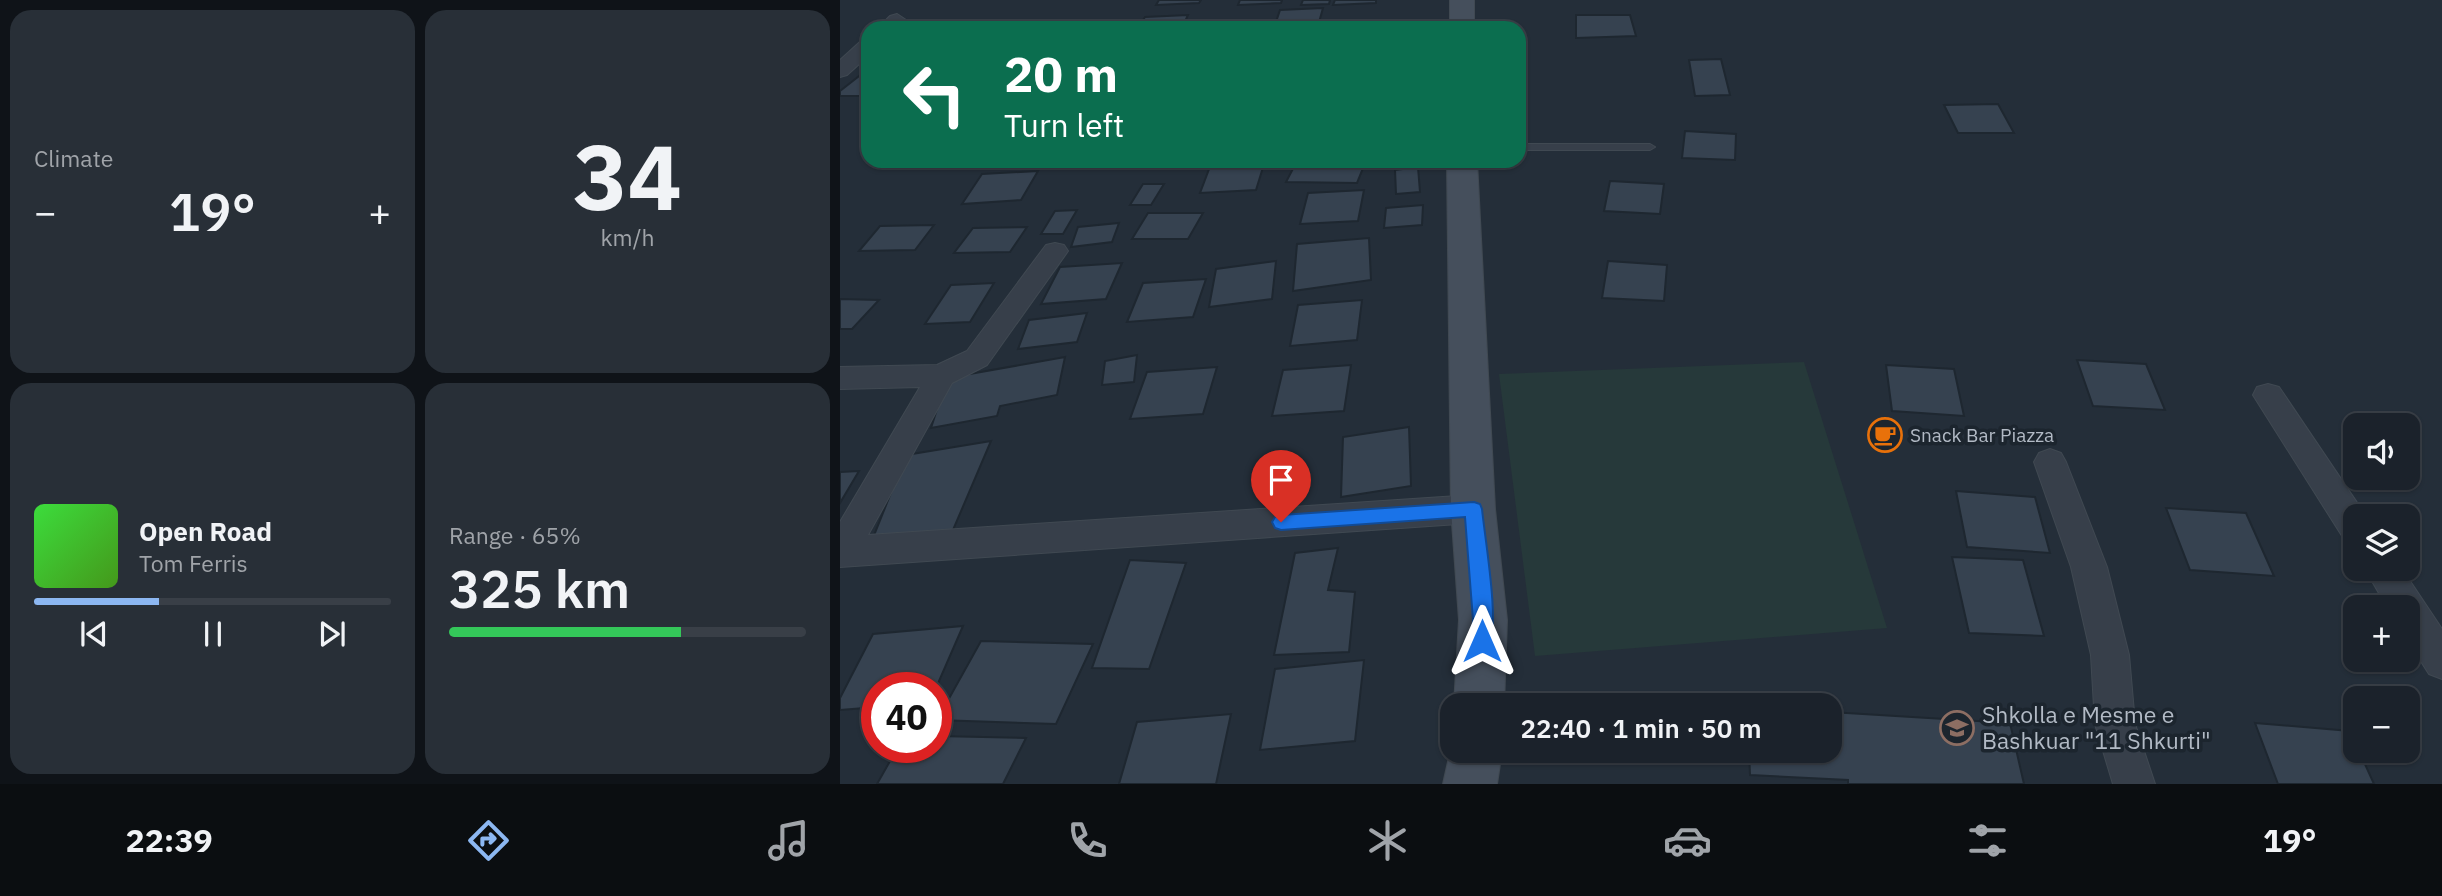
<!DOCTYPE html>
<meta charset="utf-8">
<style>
body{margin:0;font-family:"IBM Plex Sans",sans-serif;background:#282f37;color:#f1f3f6;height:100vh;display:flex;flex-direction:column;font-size:26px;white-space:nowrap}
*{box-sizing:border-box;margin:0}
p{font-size:23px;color:#a0a4a9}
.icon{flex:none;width:38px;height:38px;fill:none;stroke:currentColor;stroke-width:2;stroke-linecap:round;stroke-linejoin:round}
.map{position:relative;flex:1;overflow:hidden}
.drawer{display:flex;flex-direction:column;gap:10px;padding:10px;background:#0f1318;width:840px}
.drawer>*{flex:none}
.top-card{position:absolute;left:21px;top:21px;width:665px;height:147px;border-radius:21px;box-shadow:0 2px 5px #0004,0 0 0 2px #393f47;background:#0b6e4f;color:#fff;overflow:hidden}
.controls{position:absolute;left:1503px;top:413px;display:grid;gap:14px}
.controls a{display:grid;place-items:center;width:77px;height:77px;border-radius:14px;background:#1b222b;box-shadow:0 2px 5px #0004,0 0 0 2px #393f47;font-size:35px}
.speed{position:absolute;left:21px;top:672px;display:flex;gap:14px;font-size:35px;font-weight:700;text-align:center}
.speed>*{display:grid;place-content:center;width:91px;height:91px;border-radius:50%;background:#1b222b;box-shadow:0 2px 5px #0004,0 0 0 2px #393f47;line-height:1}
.speed .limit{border:10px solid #d22;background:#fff;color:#111}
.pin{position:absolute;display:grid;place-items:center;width:60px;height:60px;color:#fff;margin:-72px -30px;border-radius:50% 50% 50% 0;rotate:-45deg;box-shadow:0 0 7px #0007}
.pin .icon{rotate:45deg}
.me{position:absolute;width:77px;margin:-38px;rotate:0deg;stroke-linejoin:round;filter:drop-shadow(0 0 5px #0008)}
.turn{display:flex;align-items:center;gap:24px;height:147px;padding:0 28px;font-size:32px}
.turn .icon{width:91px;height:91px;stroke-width:2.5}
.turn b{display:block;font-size:49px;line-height:60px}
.big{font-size:52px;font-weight:600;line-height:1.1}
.drawer .card{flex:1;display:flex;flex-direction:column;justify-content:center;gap:10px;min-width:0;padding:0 24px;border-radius:21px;background:#282f37}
.drawer .dial{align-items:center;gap:0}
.dial b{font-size:91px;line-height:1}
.song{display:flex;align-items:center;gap:21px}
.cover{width:84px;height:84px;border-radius:10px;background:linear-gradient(135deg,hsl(120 70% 55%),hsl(100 70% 35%))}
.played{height:7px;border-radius:4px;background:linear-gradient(90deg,#8cb7f1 35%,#393f47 35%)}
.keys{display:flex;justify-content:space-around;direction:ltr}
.heat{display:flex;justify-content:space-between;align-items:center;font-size:38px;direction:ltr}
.charge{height:10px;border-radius:5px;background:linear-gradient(90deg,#34c759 65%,#393f47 0)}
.drawer .tiles{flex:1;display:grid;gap:10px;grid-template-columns:repeat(2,1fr)}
.trip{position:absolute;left:600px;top:693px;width:402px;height:70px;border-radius:21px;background:#1b222b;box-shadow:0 2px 5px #0004,0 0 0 2px #393f47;font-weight:600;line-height:70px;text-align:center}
.dock{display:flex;height:112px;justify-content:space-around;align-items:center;background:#0b0e11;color:#a0a4a9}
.dock .icon{width:49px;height:49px}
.dock .selected{color:#8cb7f1}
.dock b{font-size:32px;color:#f1f3f6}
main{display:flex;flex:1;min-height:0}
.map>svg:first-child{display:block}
.green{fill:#26393a}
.building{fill:#364250;stroke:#1e2730;stroke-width:2}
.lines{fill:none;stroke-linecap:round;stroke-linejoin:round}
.lane-casing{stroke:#404952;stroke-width:2}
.street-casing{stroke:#404952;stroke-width:2}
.secondary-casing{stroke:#404952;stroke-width:2}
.lane{fill:#373f4a;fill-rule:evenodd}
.street{fill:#373f4a;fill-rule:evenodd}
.secondary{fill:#454f5c;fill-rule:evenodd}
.route{fill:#1a73e8;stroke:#114b97;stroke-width:2}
.labels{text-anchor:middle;stroke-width:7;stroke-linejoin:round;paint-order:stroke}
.poi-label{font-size:19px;fill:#b2bac5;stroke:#1c252e;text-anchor:start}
.near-poi-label{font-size:23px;fill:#b2bac5;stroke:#1c252e;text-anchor:start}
</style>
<main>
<section class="drawer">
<div class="tiles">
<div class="card"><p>Climate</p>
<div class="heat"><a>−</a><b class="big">19°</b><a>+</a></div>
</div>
<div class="card dial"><b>34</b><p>km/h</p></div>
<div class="card">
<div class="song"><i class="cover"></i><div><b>Open Road</b><p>Tom Ferris</p></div></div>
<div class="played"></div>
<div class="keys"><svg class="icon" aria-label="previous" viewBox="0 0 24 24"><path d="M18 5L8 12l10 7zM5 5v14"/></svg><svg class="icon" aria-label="pause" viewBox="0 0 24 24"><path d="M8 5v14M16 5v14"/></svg><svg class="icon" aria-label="next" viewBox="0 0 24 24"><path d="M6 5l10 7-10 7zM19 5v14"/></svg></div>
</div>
<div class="card"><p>Range · 65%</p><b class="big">325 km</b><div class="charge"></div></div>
</div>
</section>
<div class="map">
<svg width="1602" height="784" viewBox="0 0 1602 784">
<rect width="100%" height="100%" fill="#242e39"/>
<path class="green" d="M964,362l83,266 -352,28 -36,-282z"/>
<g class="building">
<path d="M319,0h42l-2,3 -43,2z"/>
<path d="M400,0h42l-1,3 -43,2z"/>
<path d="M463,0h27l-1,4 -28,1z"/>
<path d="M495,0h41v3l-43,2z"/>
<path d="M483,8l-5,18 -44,2 6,-18z"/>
<path d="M348,15l-6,13h-44l7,-11z"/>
<path d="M736,15h54l6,21 -60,2z"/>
<path d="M881,59l9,36 -35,1 -6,-36z"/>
<path d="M23,73h5v23h-28v-5z"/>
<path d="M1158,104l16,29h-56l-14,-28z"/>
<path d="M845,131l51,3 -1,26 -53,-2z"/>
<path d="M425,161l-9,29 -56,3 11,-29z"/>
<path d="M457,161h69l-9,22 -71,-1z"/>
<path d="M578,167l2,25 -24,2 -1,-24z"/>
<path d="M198,171l-17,29 -59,4 20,-30z"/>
<path d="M770,181l54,3 -4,30 -56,-3z"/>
<path d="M303,184h21l-13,21h-21z"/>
<path d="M524,190l-6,31 -58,3 8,-31z"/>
<path d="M583,205l-1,20 -38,3 2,-20z"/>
<path d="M237,210l-14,24h-22l14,-23z"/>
<path d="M308,213h55l-15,26h-56z"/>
<path d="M279,223l-7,19 -41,5 7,-20z"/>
<path d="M94,225l-19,25 -56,1 21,-25z"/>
<path d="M187,227l-17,25 -56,1 19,-25z"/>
<path d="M529,238l2,42 -78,11 4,-47z"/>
<path d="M436,261l-4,38 -63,8 7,-38z"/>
<path d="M768,261l59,4 -3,36 -62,-3z"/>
<path d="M282,263l-16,36 -65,5 19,-37z"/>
<path d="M366,279l-13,38 -66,5 16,-39z"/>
<path d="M154,283l-24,39 -45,2 26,-39z"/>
<path d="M0,299l39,1 -27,29h-12z"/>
<path d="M522,300l-5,40 -67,6 8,-41z"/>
<path d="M247,313l-10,29 -59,7 11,-29z"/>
<path d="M297,355l-3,27 -32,3 3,-24z"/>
<path d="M225,357l-8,38 -57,11 -3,10 -66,12 16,-50z"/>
<path d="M1237,360l69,4 19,46 -72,-4z"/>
<path d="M511,365l-7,46 -72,5 11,-46z"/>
<path d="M1046,365l68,4 10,47 -72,-5z"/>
<path d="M377,367l-14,47 -73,5 17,-47z"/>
<path d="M569,427l2,59 -70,11 2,-60z"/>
<path d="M151,441l-41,96 -79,6 35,-88z"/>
<path d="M19,471l-19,32v-31z"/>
<path d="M1116,491l79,6 15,56 -83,-6z"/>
<path d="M1326,508l80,5 28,63 -84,-6z"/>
<path d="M498,548l-10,42 27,2 -6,60 -75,3 21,-102z"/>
<path d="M1112,557l71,3 21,76 -75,-3z"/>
<path d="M290,560l56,3 -37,106 -57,-1z"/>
<path d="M123,626l-27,62h-59v19l-37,3v-12l33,-64z"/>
<path d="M141,641l112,3 -37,80 -119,-4z"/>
<path d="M524,660l-9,81 -95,9 15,-81z"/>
<path d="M990,712l180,11 14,61h-176v-4l-98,-5 -1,-24h81z"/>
<path d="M391,714l-15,70h-97l18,-62z"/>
<path d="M1415,723l95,8 6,20h3l15,33h-96z"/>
<path d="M96,736l90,2 -23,46h-126l21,-37h38z"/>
</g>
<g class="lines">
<g class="lane-casing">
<path id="lane" d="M679,144h131l5,3 -5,3h-131z"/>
</g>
<g class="street-casing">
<g id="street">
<path d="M57,14l9,6 -7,8h-21l12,-12z"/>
<path d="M28,39v17l-21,19 -7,2v-17l21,-19z"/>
<path d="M215,243l9,2 4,6 -81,114 -35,18 -84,152 605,-40 12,4 5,10 -5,10 -12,4 -633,44v-45l80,-135 -80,2v-22l97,-2 30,-14 79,-106z"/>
<path d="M1428,384l11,3 87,129h-10v27l-12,-4 -91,-144 4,-8z"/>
<path d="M1210,449l11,4 5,9 41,105 22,88 6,69 20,60h-42l-18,-60 -4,-69 -20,-88 -37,-105 5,-9z"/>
<path d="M1525,569h37l40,60v50l-13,-5 -21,-33v-34h-21z"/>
</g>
</g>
<g class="secondary-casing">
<g id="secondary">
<rect x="610" y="0" width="24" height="28"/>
<path d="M607,161h30l18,348 12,111 -3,85h-50l5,-85 -8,-111z"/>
<path d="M612,744v7h50l-5,33h-54z"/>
</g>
</g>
<use href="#lane" class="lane"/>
<use href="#street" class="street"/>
<use href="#secondary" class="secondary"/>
</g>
<path class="route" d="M634,502l6,2 2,5c3,31 18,114 7,139l-7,2 -7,-2 -3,-7 1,-21 -8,-103 -184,13 -6,-2 -3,-6 3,-5 6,-2z"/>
<defs>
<g id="cafe-ring" transform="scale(1.75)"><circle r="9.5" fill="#1c252e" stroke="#e8710a" stroke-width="1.5"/><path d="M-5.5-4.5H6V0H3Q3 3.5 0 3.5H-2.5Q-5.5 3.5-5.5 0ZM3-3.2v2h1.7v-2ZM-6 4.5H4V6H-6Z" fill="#e8710a"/></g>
<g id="school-ring" transform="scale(1.75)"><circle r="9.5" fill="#1c252e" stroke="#8d6e63" stroke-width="1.5"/><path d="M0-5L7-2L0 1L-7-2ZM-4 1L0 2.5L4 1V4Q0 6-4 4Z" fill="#8d6e63"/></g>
</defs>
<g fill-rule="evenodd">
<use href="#cafe-ring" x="1045" y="435"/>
<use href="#school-ring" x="1117" y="728"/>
</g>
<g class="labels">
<g class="poi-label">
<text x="1070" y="442">Snack Bar Piazza</text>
</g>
<g class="near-poi-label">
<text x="1142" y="723">Shkolla e Mesme e<tspan x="1142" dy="26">Bashkuar "11 Shkurti"</tspan></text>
</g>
</g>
</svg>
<div class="controls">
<a><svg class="icon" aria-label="sound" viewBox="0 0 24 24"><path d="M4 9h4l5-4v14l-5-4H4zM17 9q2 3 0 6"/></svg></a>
<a><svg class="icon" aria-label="layers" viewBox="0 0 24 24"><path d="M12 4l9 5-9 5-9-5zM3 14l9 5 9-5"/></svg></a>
<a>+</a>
<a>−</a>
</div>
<div class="speed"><div class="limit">40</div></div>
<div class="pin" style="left:441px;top:522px;background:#d93025"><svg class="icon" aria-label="arrive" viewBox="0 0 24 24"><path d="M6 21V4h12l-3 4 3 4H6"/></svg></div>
<svg class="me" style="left:642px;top:641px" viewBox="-20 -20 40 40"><path d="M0-17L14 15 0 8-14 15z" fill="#1a73e8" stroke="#fff" stroke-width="4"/></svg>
<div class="trip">22:40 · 1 min · 50 m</div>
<div class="top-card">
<div class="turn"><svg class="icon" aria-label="left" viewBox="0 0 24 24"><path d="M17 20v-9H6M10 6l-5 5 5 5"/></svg><div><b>20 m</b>Turn left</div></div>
</div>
</div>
</main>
<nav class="dock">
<b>22:39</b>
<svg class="icon selected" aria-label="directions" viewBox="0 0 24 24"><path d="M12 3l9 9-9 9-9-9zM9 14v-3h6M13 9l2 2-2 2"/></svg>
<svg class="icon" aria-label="music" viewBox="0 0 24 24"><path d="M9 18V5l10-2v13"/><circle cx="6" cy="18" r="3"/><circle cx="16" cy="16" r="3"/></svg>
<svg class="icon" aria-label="phone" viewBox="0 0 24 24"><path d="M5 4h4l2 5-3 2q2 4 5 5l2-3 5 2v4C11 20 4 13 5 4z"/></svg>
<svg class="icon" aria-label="climate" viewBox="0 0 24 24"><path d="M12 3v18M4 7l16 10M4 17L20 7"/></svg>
<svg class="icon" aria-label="car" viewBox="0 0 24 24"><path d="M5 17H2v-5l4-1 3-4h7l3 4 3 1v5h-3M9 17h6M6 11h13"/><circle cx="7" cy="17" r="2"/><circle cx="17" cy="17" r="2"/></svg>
<svg class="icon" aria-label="filters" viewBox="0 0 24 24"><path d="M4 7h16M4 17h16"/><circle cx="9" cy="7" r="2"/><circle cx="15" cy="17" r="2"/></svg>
<b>19°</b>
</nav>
